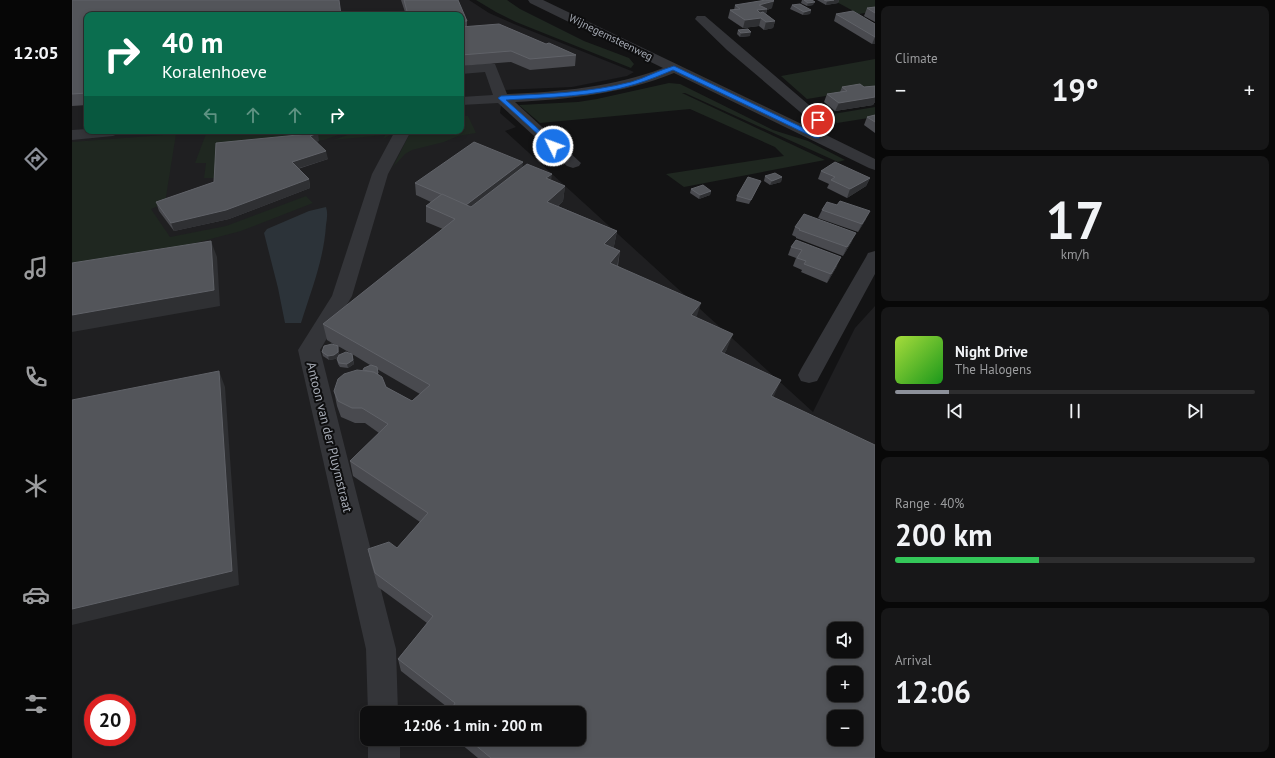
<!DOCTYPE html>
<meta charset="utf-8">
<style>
body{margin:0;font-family:"PT Sans",sans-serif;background:#171718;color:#f1f3f6;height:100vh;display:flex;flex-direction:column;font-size:15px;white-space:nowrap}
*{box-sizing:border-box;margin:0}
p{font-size:13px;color:#9b9c9e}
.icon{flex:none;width:22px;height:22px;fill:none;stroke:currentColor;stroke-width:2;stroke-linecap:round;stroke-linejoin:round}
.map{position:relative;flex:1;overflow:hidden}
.sheet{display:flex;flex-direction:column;gap:6px;padding:6px;background:#080808;width:400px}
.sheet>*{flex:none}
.hud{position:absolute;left:12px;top:12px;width:380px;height:122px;border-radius:8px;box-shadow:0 2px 6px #0003,0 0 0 1px #2e2e2f;background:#0b6e4f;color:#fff;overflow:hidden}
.buttons{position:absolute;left:755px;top:622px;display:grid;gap:8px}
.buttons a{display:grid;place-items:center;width:36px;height:36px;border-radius:8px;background:#0e0e0f;box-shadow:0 2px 6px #0003,0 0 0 1px #2e2e2f;font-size:20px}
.speed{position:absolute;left:12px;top:694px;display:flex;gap:8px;font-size:20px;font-weight:700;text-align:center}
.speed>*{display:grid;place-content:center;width:52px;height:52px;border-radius:50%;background:#0e0e0f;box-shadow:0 2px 6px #0003,0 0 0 1px #2e2e2f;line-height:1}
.speed .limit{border:6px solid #d22;background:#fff;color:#111}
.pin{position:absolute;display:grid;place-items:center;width:34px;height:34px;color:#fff;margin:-17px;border:2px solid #fff;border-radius:50%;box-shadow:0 1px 4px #0007}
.me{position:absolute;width:44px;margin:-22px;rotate:312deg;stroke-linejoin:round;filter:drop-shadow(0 0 3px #0008)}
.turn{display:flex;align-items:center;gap:14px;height:84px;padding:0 12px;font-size:18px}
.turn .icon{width:52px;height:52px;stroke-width:2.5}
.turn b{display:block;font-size:28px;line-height:34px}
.lanes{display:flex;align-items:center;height:38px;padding:0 12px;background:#0003;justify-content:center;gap:20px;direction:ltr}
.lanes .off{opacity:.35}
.big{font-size:30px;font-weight:700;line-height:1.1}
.sheet .card{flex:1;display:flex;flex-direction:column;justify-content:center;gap:6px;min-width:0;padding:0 14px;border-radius:8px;background:#171718}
.sheet .dial{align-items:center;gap:0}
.dial b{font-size:52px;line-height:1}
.song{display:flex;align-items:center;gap:12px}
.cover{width:48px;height:48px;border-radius:6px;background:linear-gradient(135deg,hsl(80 70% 55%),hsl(120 70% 35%))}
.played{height:4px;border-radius:2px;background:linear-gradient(90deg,#8c9099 15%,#2e2e2f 15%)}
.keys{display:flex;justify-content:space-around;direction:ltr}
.heat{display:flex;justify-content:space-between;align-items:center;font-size:22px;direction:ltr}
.charge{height:6px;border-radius:3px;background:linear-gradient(90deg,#34c759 40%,#2e2e2f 0)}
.trip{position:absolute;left:288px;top:706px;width:226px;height:40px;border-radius:8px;background:#0e0e0f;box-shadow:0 2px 6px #0003,0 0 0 1px #2e2e2f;font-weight:700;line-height:40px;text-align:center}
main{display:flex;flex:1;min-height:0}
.tabs{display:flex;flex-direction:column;width:72px;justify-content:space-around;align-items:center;background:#060606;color:#9b9c9e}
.tabs .icon{width:28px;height:28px}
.tabs .current{color:#8c9099}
.tabs b{font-size:18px;color:#f1f3f6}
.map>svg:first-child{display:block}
.built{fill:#1f1f21;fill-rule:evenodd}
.green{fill:#1f2720}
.water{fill:#2c3339}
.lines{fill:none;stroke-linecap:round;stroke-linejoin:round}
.minor{fill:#343539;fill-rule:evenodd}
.wall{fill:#494a4f;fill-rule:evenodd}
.shaded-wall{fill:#2f3033}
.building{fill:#53555a;stroke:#606268;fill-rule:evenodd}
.route{fill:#1a73e8;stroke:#114b97}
.labels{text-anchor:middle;stroke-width:4;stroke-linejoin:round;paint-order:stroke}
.far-street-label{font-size:11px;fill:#a5aab4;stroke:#0e0e0f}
.street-label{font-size:13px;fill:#a5aab4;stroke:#0e0e0f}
</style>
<main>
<nav class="tabs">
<b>12:05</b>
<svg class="icon current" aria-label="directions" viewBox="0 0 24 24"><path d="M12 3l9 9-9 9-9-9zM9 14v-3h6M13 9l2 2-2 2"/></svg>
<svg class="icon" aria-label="music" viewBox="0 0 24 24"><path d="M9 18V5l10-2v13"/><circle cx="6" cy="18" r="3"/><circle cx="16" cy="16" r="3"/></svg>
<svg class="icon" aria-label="phone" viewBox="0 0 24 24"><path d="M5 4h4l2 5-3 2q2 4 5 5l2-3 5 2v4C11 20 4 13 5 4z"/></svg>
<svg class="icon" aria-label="climate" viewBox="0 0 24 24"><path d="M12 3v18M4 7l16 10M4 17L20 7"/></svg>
<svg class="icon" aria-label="car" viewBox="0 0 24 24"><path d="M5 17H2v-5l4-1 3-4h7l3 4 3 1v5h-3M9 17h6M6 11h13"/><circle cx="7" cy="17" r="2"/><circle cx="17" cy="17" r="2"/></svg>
<svg class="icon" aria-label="filters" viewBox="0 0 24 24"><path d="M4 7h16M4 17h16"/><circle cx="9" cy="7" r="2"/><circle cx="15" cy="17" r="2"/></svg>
</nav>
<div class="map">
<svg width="803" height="758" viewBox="0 0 803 758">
<rect width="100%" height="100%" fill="#131314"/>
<path class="built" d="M33,0h364l20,13 25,11 120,48 -7,4 -55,11 -69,3 -3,23 16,14 -11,4 308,281 42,-84 20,-22v452h-803v-756zM15,15h374v116h-374zM762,629h22v22h-22zM762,673h22v22h-22zM21,703h34v34h-34zM295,713h212v26h-212zM762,717h22v22h-22z"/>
<g class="green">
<path d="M404,0h31l13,9 64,32 45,17 5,6 -3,4 -115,-46 -20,-10z"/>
<path d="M761,0h42v11l-16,3z"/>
<path d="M803,59v35l-19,-3 -49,8 -26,-23z"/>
<path d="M597,83l11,1 93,46 35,11 37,19 -7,2 -153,-69h-3l143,67 -141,27 -18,-13 118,-18 -9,-9 -85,-38 -150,14 -21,-18 59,-3 19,-3z"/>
<path d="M803,107v10l-38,6 -10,-8z"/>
<path d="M389,113l4,3h3l8,17 -18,3 -14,6 -32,8 -7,4 -12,13 18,-36h50z"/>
<path d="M135,131h104v1l39,-1 -26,9 -106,10 -1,28h-13l2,-15h-11z"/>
<path d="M287,131h33l-2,4 -7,4 2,-4 -52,5z"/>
<path d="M104,134l-11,69 -14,6 19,28 56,-11 80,-30 7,7 -72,28 -61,16 -64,15 -44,1v-121z"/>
</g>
<path class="water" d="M254,207c2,6 1,12 0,18 -2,34 -15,66 -25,98h-16l-7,-35 -14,-55 3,-4 42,-18z"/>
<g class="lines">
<g class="minor">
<path d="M456,0h15l271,130 -2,-8 -85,-72 -32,-31 2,-3h8l118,101 8,12 -5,6 49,24v11l-6,-2 -195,-95c-52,21 -104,26 -159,29l66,61 -2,3 -6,2 -6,-2 -69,-63 -37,2v-8l32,-2 -8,-23 -24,2v-8l29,-3 5,1 12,30c53,-2 106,-7 156,-26l-133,-65z"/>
<path d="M15,129v2h34l-3,3 -5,2 -41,4v-10z"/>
<path d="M323,131h16l-23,43 -36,122 -32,54 76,299 2,64h-30l-2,-64 -68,-299 34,-54 40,-122z"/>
<path d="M803,251v23l-58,107 -8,2 -8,-2 -3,-6 3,-6 65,-112 2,-4z"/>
<rect x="296" y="739" width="32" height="19"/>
</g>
</g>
<g class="wall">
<path d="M0,0l15,15v90l-15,1z"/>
<path d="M329,0h57l9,21v6l79,17 30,11 -1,11 -45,4 -19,-8 -50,4v-51h-55z"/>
<path d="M730,0h10l1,5 -6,1 -6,-3z"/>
<path d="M745,0h22l-1,3 -12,2z"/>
<path d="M663,5l37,3 -5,2 -1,4 9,7 -2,7 -9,2 -5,-4 -16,2 -15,-10 2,-8h4z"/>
<path d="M720,5l19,5 -1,4 -7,1 -13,-6z"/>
<path d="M803,7v15l-11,-6 3,-8z"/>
<path d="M764,14l39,10v20h-3l-38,-23z"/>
<path d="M666,30l12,6 -10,1 -3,-3z"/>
<path d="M803,86v17h-1l-1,2 -38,6 -11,-9 3,-8 13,-2 2,-5h22z"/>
<path d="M803,115v18l-11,-8 3,-8z"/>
<path d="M247,141l-2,1 11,17 -30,10 11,10 1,9 -81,31 -55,12 -15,-20 -3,-9 58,-20z"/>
<path d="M451,167l28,13 14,6 -2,15 -5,5 59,25 -3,15 -1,1 7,4 -2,15 79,52 30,31 -3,5 50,42 -1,2 102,360h-397l-23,-19h124l-128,-29 -50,-39 -3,-12 29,-36 -49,-36 -7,-24 -3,-14 29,-1 23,-26 -67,-46 -3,-15 29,-28 -14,-10h-10l-14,-6 -4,-11 -3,-15 36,-26 -18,-11 2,10 -6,4 -8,-1 -2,-3 -1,-5 1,-2 -3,2 -6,1 -6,-4 -1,-4 15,-6 -10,-6 -4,-16 120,-95 -17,-7v-16l5,-4 -15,-7 -1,-12zM266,346l14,8 -13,1zM305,369l43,25 -8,7 -26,-14 -8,-13z"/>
<path d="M749,171l49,7 -4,8 -19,12 -20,-10 2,-4 -11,-5z"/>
<path d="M693,176l17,1 -1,5 -11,3 -6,-4z"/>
<path d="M689,181l-2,4 -10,19 -13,-3 1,-5z"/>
<path d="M619,189l20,2 -1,4 -11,4 -9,-6z"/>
<path d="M750,210l44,9 -8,13 -40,-14z"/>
<path d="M723,227l57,14 -9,15 -47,-18v-1l-4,-2z"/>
<path d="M724,240l41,26 -10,17 -26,-11 1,-2 -9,-4 3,-8 -8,-3 3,-8z"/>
</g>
<g class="shaded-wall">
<path d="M762,0h5l-1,3 -12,2 1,-4z"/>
<path d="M702,1l-2,7 -5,2 -2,6 -10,1 4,-12z"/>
<path d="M743,2l-2,3 -6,1 1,-3z"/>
<path d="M739,10l-1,4 -7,1 1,-3z"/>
<path d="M689,18l-2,8 -16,2 2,-8z"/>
<path d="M703,21l-2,7 -9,2 2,-8z"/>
<path d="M679,32l-1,4 -10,1 1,-4z"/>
<path d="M803,37v7h-3z"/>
<path d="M803,96v7h-1l-1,2 -38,6 4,-8z"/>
<path d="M246,133l1,8 -7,3 -2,-8z"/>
<path d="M254,151l2,8 -35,11 -1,-8z"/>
<path d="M451,162l-1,12 -56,44 -1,-12z"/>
<path d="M480,174l-2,15 -4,-11z"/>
<path d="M710,177l-1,5 -11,3 2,-4z"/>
<path d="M798,178l-4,8 -19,12 3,-9z"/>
<path d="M237,179l1,9 -81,31 -55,12 -3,-8z"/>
<path d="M493,186l-2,15 -18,16 2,-15z"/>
<path d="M639,191l-1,4 -11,4 1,-4z"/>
<path d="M798,211l-4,8 -8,13 4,-8z"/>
<path d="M545,231l-3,15 -12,14 2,-16z"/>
<path d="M784,233l-4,8 -9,15 4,-9z"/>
<path d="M139,241l6,16 3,49 -148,26v-17z"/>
<path d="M548,251l-3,15 -7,-3z"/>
<path d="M769,257l-4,9 -10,17 4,-9z"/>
<path d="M629,303l-5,16 -5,-4z"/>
<path d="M661,334l-6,15 -12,19 6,-16z"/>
<path d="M266,346l1,10 -4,3 -6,1 -1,-4z"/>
<path d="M281,360l1,4 -6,4 -1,-4z"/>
<path d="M147,371l6,16 14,198 -167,40v-16z"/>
<path d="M709,380l-7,16 -10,16 7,-16z"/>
</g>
<g class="building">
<path d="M0,0h267l2,15h-254v78l-15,1z"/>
<path d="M332,0h54l9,21h-6v-6h-53z"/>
<path d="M694,0h7l1,1 -15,4 8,4 -10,1 3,3 3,-1 12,9 -9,1 -5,-4 -16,2 -15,-10 10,-1 -5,-4z"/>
<path d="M732,0h8l3,2 -7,1z"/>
<path d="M752,0h10l-7,1z"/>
<path d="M728,4l11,6 -7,2 -12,-7z"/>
<path d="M803,7v6l-8,-5z"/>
<path d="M781,11l22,13v13l-39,-23z"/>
<path d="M427,24l47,20 3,-1 27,12 -46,4 -19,-8 -50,4v-28z"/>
<path d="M676,29l3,3 -10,1 -3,-3z"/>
<path d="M788,84l4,3 11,-1v11l-36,6 -12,-9 20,-3 -5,-4z"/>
<path d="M803,115v7l-8,-5z"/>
<path d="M246,133l-8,3 16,15 -34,11 17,17 -83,31 -55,13 -15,-21 58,-20 2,-39z"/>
<path d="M402,142l49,20 -57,43 -51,-22z"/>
<path d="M763,162l35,16 -20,11 -19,-9 4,-3 -14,-6z"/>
<path d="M455,164l25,10 -6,4 19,8 -18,16 70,29 -13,13 16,7 -10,12 91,40 -10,12 42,19 -12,18 60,28 -10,16 104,49v313h-384l-23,-19h111v-26h-130l6,-10 -57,-44 35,-43 -58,-43 -7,-24 21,-7 8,6 31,-35 -78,-52 38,-37 -26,-16h-10l-14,-7 -4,-10 4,-12 6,-5 13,-4 17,2 8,5 4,10 26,14 18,-16 -107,-61 132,-105 -29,-13 16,-12 29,13zM762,629h22v22h-22zM762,673h22v22h-22zM762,717h22v22h-22z"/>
<path d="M703,173l7,4 -10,4 -7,-5z"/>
<path d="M676,177l13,4 -10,19 -14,-4z"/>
<path d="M631,185l8,6 -11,4 -9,-6z"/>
<path d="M768,201l30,10 -8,13 -40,-14 5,-8 10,3z"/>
<path d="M732,214l52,19 -9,14 -48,-17 1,-1 -5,-2z"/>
<path d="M724,240l45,17 -10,17 -27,-10 2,-3 -9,-3 5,-8 -11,-3z"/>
<path d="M139,241l3,49 -142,25v-52z"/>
<path d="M260,344l6,2v6l-4,3 -6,1 -6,-4 2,-6z"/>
<path d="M274,352l6,2 1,6 -6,4 -8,-1 -2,-4 2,-4z"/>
<path d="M299,365l6,2 1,6 -1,1 -3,-2 -11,-2 1,-2z"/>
<path d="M147,371l13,200 -160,38v-209z"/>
</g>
<path class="route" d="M602,66l142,68 4,-5 -5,-9 1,-1h5l5,10 -7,9h-4l-142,-68c-12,5 -24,10 -37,14 -42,13 -87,13 -130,16l49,44v3l-2,1 -55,-50 3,-2c43,-2 87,-3 130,-14 14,-4 28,-12 43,-16z"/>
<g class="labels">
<g class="far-street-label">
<text transform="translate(539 37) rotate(26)" y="4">Wijnegemsteenweg</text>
</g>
<g class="street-label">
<text transform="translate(258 437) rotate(76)" y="5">Antoon van der Pluymstraat</text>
</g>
</g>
</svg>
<div class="buttons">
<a><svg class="icon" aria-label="sound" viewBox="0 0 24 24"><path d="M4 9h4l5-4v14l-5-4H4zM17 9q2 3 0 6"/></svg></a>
<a>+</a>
<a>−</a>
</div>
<div class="speed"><div class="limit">20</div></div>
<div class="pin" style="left:746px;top:120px;background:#d93025"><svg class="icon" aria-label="arrive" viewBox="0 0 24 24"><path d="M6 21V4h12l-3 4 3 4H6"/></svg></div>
<svg class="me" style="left:481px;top:146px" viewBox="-20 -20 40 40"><circle r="17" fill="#1a73e8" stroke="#fff" stroke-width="3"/><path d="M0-11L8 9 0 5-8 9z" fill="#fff"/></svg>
<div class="trip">12:06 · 1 min · 200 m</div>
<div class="hud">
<div class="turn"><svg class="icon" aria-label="right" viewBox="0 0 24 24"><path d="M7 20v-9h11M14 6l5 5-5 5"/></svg><div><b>40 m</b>Koralenhoeve</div></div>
<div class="lanes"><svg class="icon off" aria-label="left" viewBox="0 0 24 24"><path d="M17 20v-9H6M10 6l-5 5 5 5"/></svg><svg class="icon off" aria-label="ahead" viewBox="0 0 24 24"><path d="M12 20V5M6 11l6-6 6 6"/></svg><svg class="icon off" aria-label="ahead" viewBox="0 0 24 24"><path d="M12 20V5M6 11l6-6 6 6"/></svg><svg class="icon" aria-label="right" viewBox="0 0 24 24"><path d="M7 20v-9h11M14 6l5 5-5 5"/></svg></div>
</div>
</div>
<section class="sheet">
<div class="card"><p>Climate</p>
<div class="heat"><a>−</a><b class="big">19°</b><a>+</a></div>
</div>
<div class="card dial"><b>17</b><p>km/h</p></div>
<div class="card">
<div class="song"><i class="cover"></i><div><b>Night Drive</b><p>The Halogens</p></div></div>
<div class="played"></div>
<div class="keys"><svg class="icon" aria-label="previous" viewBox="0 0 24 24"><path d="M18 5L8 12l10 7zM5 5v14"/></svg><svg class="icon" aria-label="pause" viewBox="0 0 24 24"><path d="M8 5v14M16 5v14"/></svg><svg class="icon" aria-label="next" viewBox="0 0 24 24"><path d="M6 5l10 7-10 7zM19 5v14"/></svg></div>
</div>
<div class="card"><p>Range · 40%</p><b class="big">200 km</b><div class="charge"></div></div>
<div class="card"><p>Arrival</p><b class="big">12:06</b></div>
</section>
</main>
